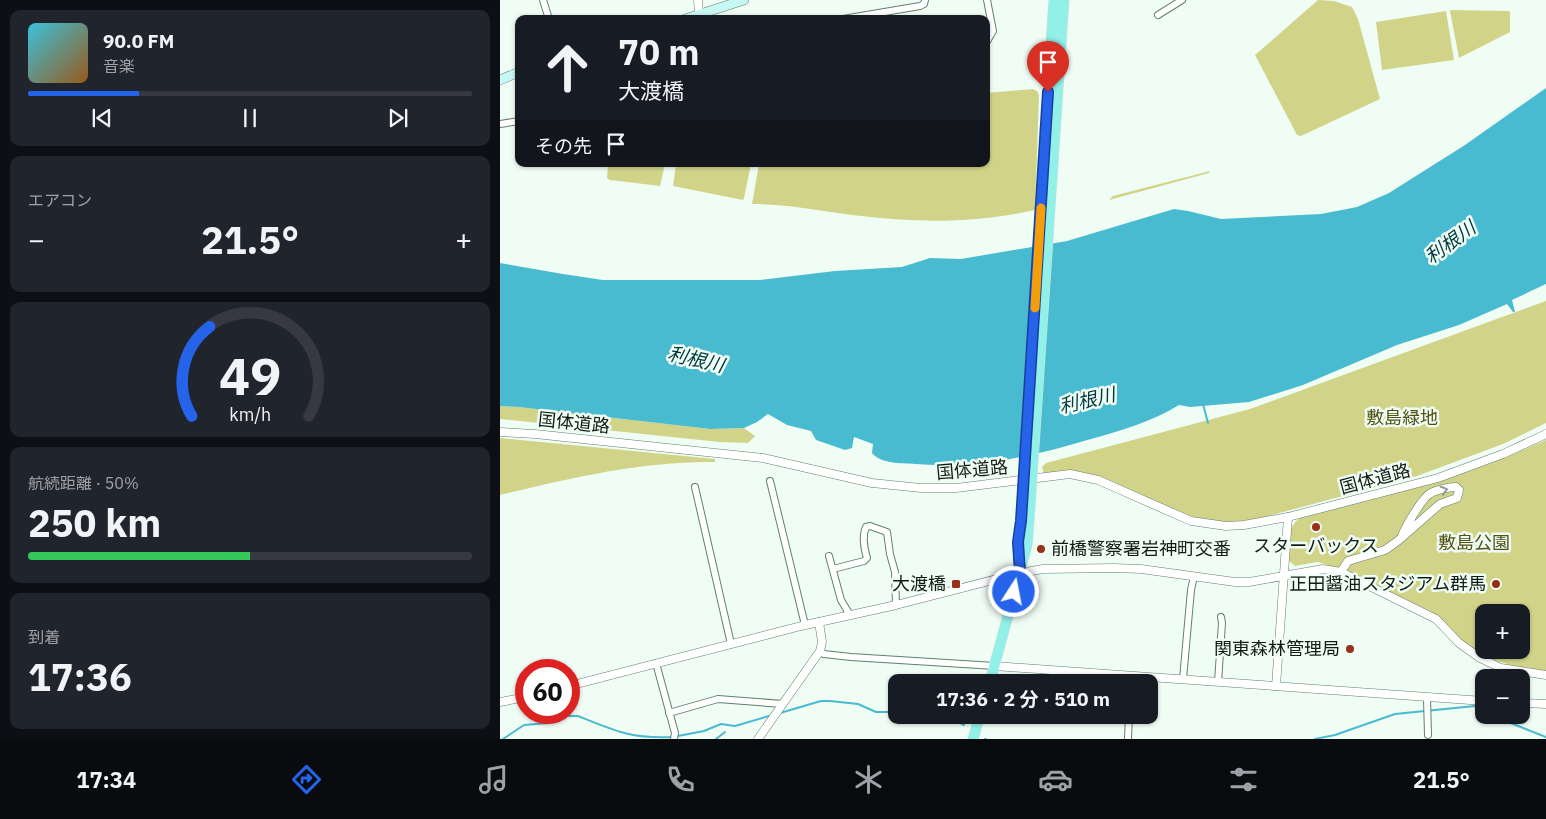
<!DOCTYPE html>
<html lang="ja">
<meta charset="utf-8">
<style>
body{margin:0;font-family:"IBM Plex Sans","Noto Sans JP",sans-serif;background:#20242c;color:#f1f3f6;height:100vh;display:flex;flex-direction:column;font-size:19px;white-space:nowrap}
*{box-sizing:border-box;margin:0}
p{font-size:16px;color:#9ea1a6}
.icon{flex:none;width:28px;height:28px;fill:none;stroke:currentColor;stroke-width:2;stroke-linecap:round;stroke-linejoin:round}
.map{position:relative;flex:1;overflow:hidden}
.details{display:flex;flex-direction:column;gap:10px;padding:10px;background:#0d0f14;width:500px}
.details>*{flex:none}
.guide{position:absolute;left:15px;top:15px;width:475px;height:152px;border-radius:10px;box-shadow:0 1px 4px #0004;background:#171b24;color:#f1f3f6;overflow:hidden}
.fabs{position:absolute;left:975px;top:604px;display:grid;gap:10px}
.fabs a{display:grid;place-items:center;width:55px;height:55px;border-radius:10px;background:#171b24;box-shadow:0 1px 4px #0004;font-size:25px}
.speed{position:absolute;left:15px;top:659px;display:flex;gap:10px;font-size:25px;font-weight:700;text-align:center}
.speed>*{display:grid;place-content:center;width:65px;height:65px;border-radius:50%;background:#171b24;box-shadow:0 1px 4px #0004;line-height:1}
.speed .limit{border:8px solid #d22;background:#fff;color:#111}
.pin{position:absolute;display:grid;place-items:center;width:42px;height:42px;color:#fff;margin:-51px -21px;border-radius:50% 50% 50% 0;rotate:-45deg;box-shadow:0 0 5px #0007}
.pin .icon{rotate:45deg}
.me{position:absolute;width:55px;margin:-28px;rotate:11deg;stroke-linejoin:round;filter:drop-shadow(0 0 4px #0008)}
.turn{display:flex;align-items:center;gap:18px;height:105px;padding:0 20px;font-size:22px}
.turn .icon{width:65px;height:65px;stroke-width:2.5}
.turn b{display:block;font-size:35px;line-height:42px}
.then{display:flex;align-items:center;height:48px;padding:0 20px;background:#0003;gap:10px;font-size:19px}
.big{font-size:38px;font-weight:700;line-height:1.1}
.details .tile{flex:1;display:flex;flex-direction:column;justify-content:center;gap:8px;min-width:0;padding:0 18px;border-radius:10px;background:#20242c}
.details .dial{align-items:center;gap:0}
.dial svg{height:130px;overflow:visible;fill:none;stroke:#363941;stroke-width:7;stroke-linecap:round;text-anchor:middle}
.dial text{fill:#f1f3f6;stroke:none}
.song{display:flex;align-items:center;gap:15px}
.cover{width:60px;height:60px;border-radius:8px;background:linear-gradient(135deg,hsl(190 70% 55%),hsl(30 70% 35%))}
.played{height:5px;border-radius:2px;background:linear-gradient(90deg,#2563eb 25%,#363941 25%)}
.keys{display:flex;justify-content:space-around;direction:ltr}
.heat{display:flex;justify-content:space-between;align-items:center;font-size:28px;direction:ltr}
.charge{height:8px;border-radius:4px;background:linear-gradient(90deg,#34c759 50%,#363941 0)}
.trip{position:absolute;left:388px;top:674px;width:270px;height:50px;border-radius:10px;background:#171b24;box-shadow:0 1px 4px #0004;font-weight:700;line-height:50px;text-align:center}
.tabs{display:flex;height:80px;justify-content:space-around;align-items:center;background:#090b0e;color:#9ea1a6}
.tabs .icon{width:35px;height:35px}
.tabs .current{color:#2563eb}
.tabs b{font-size:22px;color:#f1f3f6}
main{display:flex;flex:1;min-height:0}
.map>svg:first-child{display:block}
.green{fill:#d1d488;fill-rule:evenodd}
.water{fill:#49bbd0}
.lines{fill:none;stroke-linecap:round;stroke-linejoin:round}
.stream{stroke:#49bbd0;stroke-width:2}
.minor-casing{stroke:#60806f;stroke-width:8}
.tertiary-casing{stroke:#60806f;stroke-width:9}
.secondary-casing{stroke:#60806f;stroke-width:10}
.primary-casing{stroke:#d9dbda;stroke-width:11}
.minor{stroke:#fff;stroke-width:6}
.tertiary{stroke:#fff;stroke-width:8}
.secondary{stroke:#c8f8f4;stroke-width:9}
.primary{stroke:#91f1e8;stroke-width:10}
.primary-bridge-casing{stroke:#d9dbda;stroke-width:11;stroke-linecap:butt}
.primary-bridge{stroke:#91f1e8;stroke-width:10}
.oneway{stroke:#939996}
.route-casing{stroke:#184099;stroke-width:12}
.route{stroke:#2563eb;stroke-width:9}
.slow{stroke:#f59e0b;stroke-width:9}
.poi-dot{fill:#993118;stroke:#f0fdf5;stroke-width:2}
.labels{text-anchor:middle;stroke-width:5;stroke-linejoin:round;paint-order:stroke}
.park-label{font-size:18px;fill:#505113;stroke:#f0fdf5}
.street-label{font-size:18px;fill:#101d16;stroke:#f0fdf5}
.poi-label{font-size:18px;fill:#101d16;stroke:#f0fdf5;text-anchor:end}
.water-label{font-size:19px;font-style:italic;fill:#00373f;stroke:#f0fdf5}
</style>
<main>
<section class="details">
<div class="tile">
<div class="song"><i class="cover"></i><div><b>90.0 FM</b><p>音楽</p></div></div>
<div class="played"></div>
<div class="keys"><svg class="icon" aria-label="previous" viewBox="0 0 24 24"><path d="M18 5L8 12l10 7zM5 5v14"/></svg><svg class="icon" aria-label="pause" viewBox="0 0 24 24"><path d="M8 5v14M16 5v14"/></svg><svg class="icon" aria-label="next" viewBox="0 0 24 24"><path d="M6 5l10 7-10 7zM19 5v14"/></svg></div>
</div>
<div class="tile"><p>エアコン</p>
<div class="heat"><a>−</a><b class="big">21.5°</b><a>+</a></div>
</div>
<div class="tile dial"><svg viewBox="0 0 100 80">
<path d="M14 69A42 42 0 1 1 86 69"/>
<path d="M14 69A42 42 0 0 1 25 14" stroke="#2563eb"/>
<text x="50" y="56" font-size="32" font-weight="700">49</text>
<text x="50" y="72" font-size="11">km/h</text>
</svg></div>
<div class="tile"><p>航続距離 · 50%</p><b class="big">250 km</b><div class="charge"></div></div>
<div class="tile"><p>到着</p><b class="big">17:36</b></div>
</section>
<div class="map">
<svg width="1046" height="739" viewBox="0 0 1046 739">
<rect width="100%" height="100%" fill="#f0fdf5"/>
<g class="green">
<path d="M818,0l16,1 18,6 6,12 22,80 -79,37 -4,-1 -42,-80z"/>
<path d="M951,10l58,1 1,1v20l-51,26 -9,-47z"/>
<path d="M946,11l8,49 -72,10 -6,-48z"/>
<path d="M533,89l4,2 2,4 -4,115c-60,13 -112,13 -174,6 -36,-4 -72,-12 -109,-12l7,-40h227v-71z"/>
<path d="M108,164h57l-5,22 -50,-6 -3,-2z"/>
<path d="M176,164h75l-7,34 -1,2 -70,-14z"/>
<path d="M710,171l-1,2 -100,27 4,-4z"/>
<path d="M1046,301v122l-43,21 -86,32 -156,42 -25,4 -25,-1 -18,-4 -104,-43 -13,-3 -32,3 -2,-7 4,-4 204,-54z"/>
<path d="M0,406l19,1 191,22 34,-1 11,8 -7,7 -29,-1 -219,-23z"/>
<path d="M0,438l215,21v3c-73,-1 -144,16 -215,33z"/>
<path d="M1046,440v232l-24,-3 -39,-13 -25,-18 -28,-27 -79,-37 -29,-11 -5,-1 -22,4 -7,-6c1,-15 -2,-33 12,-42l144,-39 60,-21zM984,612h37v38h-37z"/>
</g>
<path class="water" d="M1046,88v196l-34,16 3,12h-2l-6,-8 -48,21 -62,20 -94,40 -54,17 -59,5 -11,-2c-28,17 -56,25 -88,34 -61,18 -113,30 -176,25 -14,-1 -34,0 -43,-11l1,-9 -19,-7 -2,11 -7,2 -29,-10 -5,-9 -24,-6 -19,-11 -11,8 -13,6 -34,1 -191,-22 -19,-1v-143l63,11 40,6h157l75,-9 67,-4 28,-9 31,1 106,-18 107,-32 14,2 33,8 100,-5 36,-7 32,-14 76,-48z"/>
<g class="lines">
<g class="stream">
<path d="M703,404l5,19"/>
<path d="M280,713l41,-12h9l28,3 18,8h20"/>
<path d="M444,715l20,10"/>
<path d="M996,715l12,7 38,15"/>
<path d="M178,736l26,-5 17,-7 14,2 34,-10"/>
<path d="M3,739l21,-14 25,-2 9,-2 8,-5h12c37,15 54,23 95,21"/>
<path d="M216,739l9,-7"/>
<path d="M485,739h1"/>
<path d="M815,739l20,-4 60,-21 80,-8 9,1"/>
</g>
<g class="minor-casing">
<g id="minor">
<path d="M43,0l6,19"/>
<path d="M658,15l24,-15"/>
<path d="M343,19l77,-13 4,-2 1,-4"/>
<path d="M486,43l7,-12 -6,-31"/>
<path d="M0,124l19,-3"/>
<path d="M270,481l35,144"/>
<path d="M195,487l36,157"/>
<path d="M329,556l12,44 9,15"/>
<path d="M333,569l31,-8 3,-3c-3,-10 -5,-22 -1,-31l4,-1 17,6 3,22 5,18 1,33"/>
<path d="M320,651l4,3 27,3 144,9"/>
<path d="M156,663l19,70 -1,6"/>
<path d="M683,679l8,-89 3,-14"/>
<path d="M718,682l4,-59 -1,-6"/>
<path d="M927,698l1,37"/>
<path d="M169,713l49,-14 65,5"/>
<path d="M628,739l1,-24"/>
</g>
</g>
<g class="tertiary-casing">
<g id="tertiary">
<path d="M198,0l1,14"/>
<path d="M0,432l35,2 228,24 109,25 49,5h35l114,-14 28,6 93,41 35,5 18,-1 44,-8 150,-39 65,-24 43,-20"/>
<path d="M841,572l7,-11 37,-11 14,-10 41,-36 17,-6 2,-8 -3,-3c-7,0 -22,3 -28,8 -7,6 -23,32 -26,41"/>
<path d="M495,666l489,35"/>
<path d="M69,686l232,-60 95,-21 124,-32 23,-4 71,-1 27,1 94,13h14l74,-13 18,3 95,47 23,24 21,15 21,10 45,7"/>
<path d="M776,686l12,-169"/>
<path d="M0,702l26,-5"/>
<path d="M1021,703l25,1"/>
<path d="M258,739l62,-88 2,-9 -3,-20"/>
</g>
</g>
<g class="secondary-casing">
<g id="secondary">
<path d="M185,19l59,-19"/>
<path d="M0,80l19,-8"/>
</g>
</g>
<g class="primary-casing">
<g id="primary">
<path d="M553,14l1,-14"/>
<path d="M563,14l1,-14"/>
<path d="M519,562l-1,-20 3,-21"/>
<path d="M490,682l37,-137 2,-24"/>
<path d="M473,739l7,-24"/>
</g>
</g>
<use href="#minor" class="minor"/>
<use href="#tertiary" class="tertiary"/>
<use href="#secondary" class="secondary"/>
<use href="#primary" class="primary"/>
<g class="primary-bridge-casing">
<g id="primary-bridge">
<path d="M521,521l32,-507"/>
<path d="M529,521l34,-507"/>
</g>
</g>
<use href="#primary-bridge" class="primary-bridge"/>
</g>
<defs><path id="oneway-chevron" d="M-2-3.5L2.5 0L-2 3.5" fill="none" stroke-width="1.6" stroke-linecap="round" stroke-linejoin="round" transform="scale(1.25)"/></defs>
<use class="oneway" href="#oneway-chevron" transform="translate(944 490) rotate(-16)"/>
<g class="lines">
<g class="route-casing">
<path id="route" d="M514,592l6,-19 -2,-31 3,-21 27,-429"/>
</g>
<use href="#route" class="route"/>
<path class="slow" d="M535,308l6,-100"/>
</g>
<g class="poi-dot">
<circle cx="816" cy="527" r="5"/>
<circle cx="541" cy="549" r="5"/>
<rect x="451" y="579" width="10" height="10" rx="2.5"/>
<circle cx="996" cy="584" r="5"/>
<circle cx="850" cy="649" r="5"/>
</g>
<g class="labels">
<g class="park-label">
<text x="902" y="424">敷島緑地</text>
<text x="974" y="549">敷島公園</text>
</g>
<g class="street-label">
<text transform="translate(74 423) rotate(6)" y="6">国体道路</text>
<text transform="translate(472 470) rotate(-5)" y="6">国体道路</text>
<text transform="translate(875 479) rotate(-15)" y="6">国体道路</text>
</g>
<g class="poi-label">
<text x="816" y="552" text-anchor="middle">スターバックス</text>
<text x="551" y="555" text-anchor="start">前橋警察署岩神町交番</text>
<text x="446" y="590">大渡橋</text>
<text x="986" y="590">正田醤油スタジアム群馬</text>
<text x="840" y="655">関東森林管理局</text>
</g>
<g class="water-label">
<text transform="translate(950 242) rotate(-36)" y="7">利根川</text>
<text transform="translate(196 359) rotate(13)" y="7">利根川</text>
<text transform="translate(587 400) rotate(-13)" y="7">利根川</text>
</g>
</g>
</svg>
<div class="fabs">
<a>+</a>
<a>−</a>
</div>
<div class="speed"><div class="limit">60</div></div>
<div class="pin" style="left:548px;top:92px;background:#d93025"><svg class="icon" aria-label="arrive" viewBox="0 0 24 24"><path d="M6 21V4h12l-3 4 3 4H6"/></svg></div>
<svg class="me" style="left:514px;top:592px" viewBox="-20 -20 40 40"><circle r="17" fill="#2563eb" stroke="#fff" stroke-width="3"/><path d="M0-11L8 9 0 5-8 9z" fill="#fff"/></svg>
<div class="trip">17:36 · 2 分 · 510 m</div>
<div class="guide">
<div class="turn"><svg class="icon" aria-label="ahead" viewBox="0 0 24 24"><path d="M12 20V5M6 11l6-6 6 6"/></svg><div><b>70 m</b>大渡橋</div></div>
<div class="then">その先<svg class="icon" aria-label="arrive" viewBox="0 0 24 24"><path d="M6 21V4h12l-3 4 3 4H6"/></svg></div>
</div>
</div>
</main>
<nav class="tabs">
<b>17:34</b>
<svg class="icon current" aria-label="directions" viewBox="0 0 24 24"><path d="M12 3l9 9-9 9-9-9zM9 14v-3h6M13 9l2 2-2 2"/></svg>
<svg class="icon" aria-label="music" viewBox="0 0 24 24"><path d="M9 18V5l10-2v13"/><circle cx="6" cy="18" r="3"/><circle cx="16" cy="16" r="3"/></svg>
<svg class="icon" aria-label="phone" viewBox="0 0 24 24"><path d="M5 4h4l2 5-3 2q2 4 5 5l2-3 5 2v4C11 20 4 13 5 4z"/></svg>
<svg class="icon" aria-label="climate" viewBox="0 0 24 24"><path d="M12 3v18M4 7l16 10M4 17L20 7"/></svg>
<svg class="icon" aria-label="car" viewBox="0 0 24 24"><path d="M5 17H2v-5l4-1 3-4h7l3 4 3 1v5h-3M9 17h6M6 11h13"/><circle cx="7" cy="17" r="2"/><circle cx="17" cy="17" r="2"/></svg>
<svg class="icon" aria-label="filters" viewBox="0 0 24 24"><path d="M4 7h16M4 17h16"/><circle cx="9" cy="7" r="2"/><circle cx="15" cy="17" r="2"/></svg>
<b>21.5°</b>
</nav>
